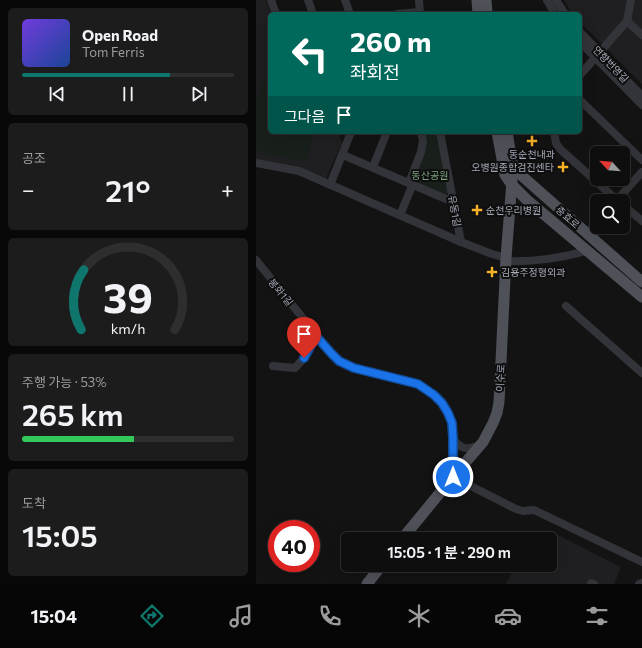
<!DOCTYPE html>
<html lang="ko">
<meta charset="utf-8">
<style>
body{margin:0;font-family:Commissioner,"Noto Sans KR",sans-serif;background:#1c1c1d;color:#f1f3f6;height:100vh;display:flex;flex-direction:column;font-size:15px;white-space:nowrap}
*{box-sizing:border-box;margin:0}
p{font-size:13px;color:#9b9c9e}
.icon{flex:none;width:22px;height:22px;fill:none;stroke:currentColor;stroke-width:2;stroke-linecap:round;stroke-linejoin:round}
.map{position:relative;flex:1;overflow:hidden}
.details{display:flex;flex-direction:column;gap:8px;padding:8px;background:#080808;width:256px}
.details>*{flex:none}
.banner{position:absolute;left:12px;top:12px;width:314px;height:122px;border-radius:6px;box-shadow:0 4px 16px #0002,0 0 0 1px #2e2e2f;background:#00695c;color:#fff;overflow:hidden}
.needle{width:26px;rotate:296deg}
.tools{position:absolute;left:334px;top:146px;display:grid;gap:8px}
.tools a{display:grid;place-items:center;width:40px;height:40px;border-radius:6px;background:#0e0e0f;box-shadow:0 4px 16px #0002,0 0 0 1px #2e2e2f;font-size:20px}
.speed{position:absolute;left:12px;top:520px;display:flex;gap:8px;font-size:20px;font-weight:700;text-align:center}
.speed>*{display:grid;place-content:center;width:52px;height:52px;border-radius:50%;background:#0e0e0f;box-shadow:0 4px 16px #0002,0 0 0 1px #2e2e2f;line-height:1}
.speed .limit{border:6px solid #d22;background:#fff;color:#111}
.pin{position:absolute;display:grid;place-items:center;width:34px;height:34px;color:#fff;margin:-41px -17px;border-radius:50% 50% 50% 0;rotate:-45deg;box-shadow:0 0 4px #0007}
.pin .icon{rotate:45deg}
.me{position:absolute;width:44px;margin:-22px;rotate:0deg;stroke-linejoin:round;filter:drop-shadow(0 0 3px #0008)}
.turn{display:flex;align-items:center;gap:14px;height:84px;padding:0 16px;font-size:18px}
.turn .icon{width:52px;height:52px;stroke-width:2.5}
.turn b{display:block;font-size:28px;line-height:34px}
.then{display:flex;align-items:center;height:38px;padding:0 16px;background:#0003;gap:8px;font-size:15px}
.big{font-size:30px;font-weight:600;line-height:1.1}
.details .tile{flex:1;display:flex;flex-direction:column;justify-content:center;gap:6px;min-width:0;padding:0 14px;border-radius:6px;background:#1c1c1d}
.details .dial{align-items:center;gap:0}
.dial svg{height:104px;overflow:visible;fill:none;stroke:#2e2e2f;stroke-width:7;stroke-linecap:round;text-anchor:middle}
.dial text{fill:#f1f3f6;stroke:none}
.song{display:flex;align-items:center;gap:12px}
.cover{width:48px;height:48px;border-radius:6px;background:linear-gradient(135deg,hsl(260 70% 55%),hsl(220 70% 35%))}
.played{height:4px;border-radius:2px;background:linear-gradient(90deg,#0f766e 70%,#2e2e2f 70%)}
.keys{display:flex;justify-content:space-around;direction:ltr}
.heat{display:flex;justify-content:space-between;align-items:center;font-size:22px;direction:ltr}
.charge{height:6px;border-radius:3px;background:linear-gradient(90deg,#34c759 53%,#2e2e2f 0)}
.trip{position:absolute;left:85px;top:532px;width:216px;height:40px;border-radius:6px;background:#0e0e0f;box-shadow:0 4px 16px #0002,0 0 0 1px #2e2e2f;font-weight:600;line-height:40px;text-align:center}
.tab-bar{display:flex;height:64px;justify-content:space-around;align-items:center;background:#060606;color:#9b9c9e}
.tab-bar .icon{width:28px;height:28px}
.tab-bar .selected{color:#0f766e}
.tab-bar b{font-size:18px;color:#f1f3f6}
main{display:flex;flex:1;min-height:0}
.map>svg:first-child{display:block}
.built{fill:#1f1f21}
.green{fill:#191f1a}
.lines{fill:none;stroke-linecap:round;stroke-linejoin:round}
.minor{stroke:#333439;stroke-width:8}
.major{stroke:#4f5159;stroke-width:11}
.route-casing{stroke:#114b97;stroke-width:10}
.route{stroke:#1a73e8;stroke-width:7}
.poi-dot{fill:#f7b127;stroke:#0e0e0f;stroke-width:1.5}
.labels{text-anchor:middle;stroke-width:4;stroke-linejoin:round;paint-order:stroke}
.street-label{font-size:10px;fill:#a4a9b5;stroke:#0e0e0f}
.poi-label{font-size:10px;fill:#a4a9b5;stroke:#0e0e0f;text-anchor:start}
.park-label{font-size:10px;fill:#7aa17c;stroke:#0e0e0f}
</style>
<main>
<section class="details">
<div class="tile">
<div class="song"><i class="cover"></i><div><b>Open Road</b><p>Tom Ferris</p></div></div>
<div class="played"></div>
<div class="keys"><svg class="icon" aria-label="previous" viewBox="0 0 24 24"><path d="M18 5L8 12l10 7zM5 5v14"/></svg><svg class="icon" aria-label="pause" viewBox="0 0 24 24"><path d="M8 5v14M16 5v14"/></svg><svg class="icon" aria-label="next" viewBox="0 0 24 24"><path d="M6 5l10 7-10 7zM19 5v14"/></svg></div>
</div>
<div class="tile"><p>공조</p>
<div class="heat"><a>−</a><b class="big">21°</b><a>+</a></div>
</div>
<div class="tile dial"><svg viewBox="0 0 100 80">
<path d="M14 69A42 42 0 1 1 86 69"/>
<path d="M14 69A42 42 0 0 1 16 23" stroke="#0f766e"/>
<text x="50" y="56" font-size="32" font-weight="700">39</text>
<text x="50" y="72" font-size="11">km/h</text>
</svg></div>
<div class="tile"><p>주행 가능 · 53%</p><b class="big">265 km</b><div class="charge"></div></div>
<div class="tile"><p>도착</p><b class="big">15:05</b></div>
</section>
<div class="map">
<svg width="386" height="584" viewBox="0 0 386 584">
<rect width="100%" height="100%" fill="#131314"/>
<g class="built">
<path d="M0,0h10l5,14h-1v118h68l4,11 -16,35 -27,-11 -43,-7z"/>
<path d="M308,0h78v84l-62,-62v-8h-8z"/>
<path d="M294,531l71,36 -7,17h-108l10,-19h34v-26h-11z"/>
</g>
<g class="green">
<path d="M8,80h6v52h42v2l-5,28 -51,-10v-46l4,-21z"/>
<path d="M166,132h14l12,61 -3,4 -33,-14z"/>
</g>
<g class="lines">
<g class="minor">
<path d="M15,0l5,14"/>
<path d="M52,0l5,14"/>
<path d="M89,0l5,14"/>
<path d="M163,0l1,14"/>
<path d="M291,0l8,14"/>
<path d="M300,0l9,14"/>
<path d="M141,14l23,-2"/>
<path d="M371,21l15,14"/>
<path d="M324,32l62,64"/>
<path d="M324,42l62,63"/>
<path d="M324,75l47,-54 4,-21"/>
<path d="M324,100l62,60"/>
<path d="M184,132l21,110"/>
<path d="M298,132l2,11 4,6 58,52"/>
<path d="M87,155l110,47"/>
<path d="M0,163l43,8 162,71 31,12 14,4"/>
<path d="M117,167l14,-35"/>
<path d="M153,183l12,-31 2,-11 -2,-9"/>
<path d="M74,185l21,-53"/>
<path d="M360,201l26,-29"/>
<path d="M367,205l19,16"/>
<path d="M144,215l13,-31"/>
<path d="M331,234l10,-11"/>
<path d="M0,260l75,93 8,8 15,7 64,16 16,11 8,8 7,10 3,10 1,15v39l63,32 7,2 11,-1 108,52"/>
<path d="M251,261c25,1 57,-3 81,-11"/>
<path d="M310,306l76,67"/>
<path d="M17,366l22,2 9,-10 13,-23"/>
<path d="M197,438c7,12 15,12 27,7"/>
<path d="M335,583l3,1"/>
<path d="M383,584l3,-1"/>
</g>
<g class="major">
<path d="M221,0l1,14"/>
<path d="M230,0l1,14"/>
<path d="M241,132l8,43 7,10 15,15 115,97"/>
<path d="M257,168l129,114"/>
<path d="M146,539l51,-62 30,-35 10,-19 4,-10 2,-11 7,-144 7,-90 -6,-36"/>
<path d="M111,584l15,-19"/>
</g>
</g>
<g class="lines">
<g class="route-casing">
<path id="route" d="M48,358l12,-22 15,17 8,8 15,7 64,16 16,11 8,8 6,10 4,10 1,15v39"/>
</g>
<use href="#route" class="route"/>
</g>
<g class="poi-dot">
<path d="M274 135h4v4h4v4h-4v4h-4v-4h-4v-4h4z"/>
<path d="M305 161h4v4h4v4h-4v4h-4v-4h-4v-4h4z"/>
<path d="M219 204h4v4h4v4h-4v4h-4v-4h-4v-4h4z"/>
<path d="M234 266h4v4h4v4h-4v4h-4v-4h-4v-4h4z"/>
</g>
<g class="labels">
<g class="street-label">
<text transform="translate(355 64) rotate(46)" y="4">연향번영길</text>
<text transform="translate(199 211) rotate(80)" y="4">유동1길</text>
<text transform="translate(312 217) rotate(42)" y="4">충효로</text>
<text transform="translate(25 292) rotate(51)" y="4">봉화1길</text>
<text transform="translate(244 378) rotate(-87)" y="4">이수로</text>
</g>
<g class="poi-label">
<text x="276" y="158" text-anchor="middle">동순천내과</text>
<text x="298" y="171" text-anchor="end">오병원종합검진센타</text>
<text x="230" y="214">순천우리병원</text>
<text x="245" y="276">김용주정형외과</text>
</g>
<g class="park-label">
<text x="174" y="179">동산공원</text>
</g>
</g>
</svg>
<div class="tools">
<a><svg class="needle" viewBox="-14 -14 28 28"><path d="M0-13l5 13h-10z" fill="#e53935"/><path d="M0 13l5-13h-10z" fill="#9b9c9e"/></svg></a>
<a><svg class="icon" aria-label="search" viewBox="0 0 24 24"><circle cx="10" cy="10" r="6"/><path d="M15 15l6 6"/></svg></a>
</div>
<div class="speed"><div class="limit">40</div></div>
<div class="pin" style="left:48px;top:358px;background:#d93025"><svg class="icon" aria-label="arrive" viewBox="0 0 24 24"><path d="M6 21V4h12l-3 4 3 4H6"/></svg></div>
<svg class="me" style="left:197px;top:477px" viewBox="-20 -20 40 40"><circle r="17" fill="#1a73e8" stroke="#fff" stroke-width="3"/><path d="M0-11L8 9 0 5-8 9z" fill="#fff"/></svg>
<div class="trip">15:05 · 1 분 · 290 m</div>
<div class="banner">
<div class="turn"><svg class="icon" aria-label="left" viewBox="0 0 24 24"><path d="M17 20v-9H6M10 6l-5 5 5 5"/></svg><div><b>260 m</b>좌회전</div></div>
<div class="then">그다음<svg class="icon" aria-label="arrive" viewBox="0 0 24 24"><path d="M6 21V4h12l-3 4 3 4H6"/></svg></div>
</div>
</div>
</main>
<nav class="tab-bar">
<b>15:04</b>
<svg class="icon selected" aria-label="directions" viewBox="0 0 24 24"><path d="M12 3l9 9-9 9-9-9zM9 14v-3h6M13 9l2 2-2 2"/></svg>
<svg class="icon" aria-label="music" viewBox="0 0 24 24"><path d="M9 18V5l10-2v13"/><circle cx="6" cy="18" r="3"/><circle cx="16" cy="16" r="3"/></svg>
<svg class="icon" aria-label="phone" viewBox="0 0 24 24"><path d="M5 4h4l2 5-3 2q2 4 5 5l2-3 5 2v4C11 20 4 13 5 4z"/></svg>
<svg class="icon" aria-label="climate" viewBox="0 0 24 24"><path d="M12 3v18M4 7l16 10M4 17L20 7"/></svg>
<svg class="icon" aria-label="car" viewBox="0 0 24 24"><path d="M5 17H2v-5l4-1 3-4h7l3 4 3 1v5h-3M9 17h6M6 11h13"/><circle cx="7" cy="17" r="2"/><circle cx="17" cy="17" r="2"/></svg>
<svg class="icon" aria-label="filters" viewBox="0 0 24 24"><path d="M4 7h16M4 17h16"/><circle cx="9" cy="7" r="2"/><circle cx="15" cy="17" r="2"/></svg>
</nav>
